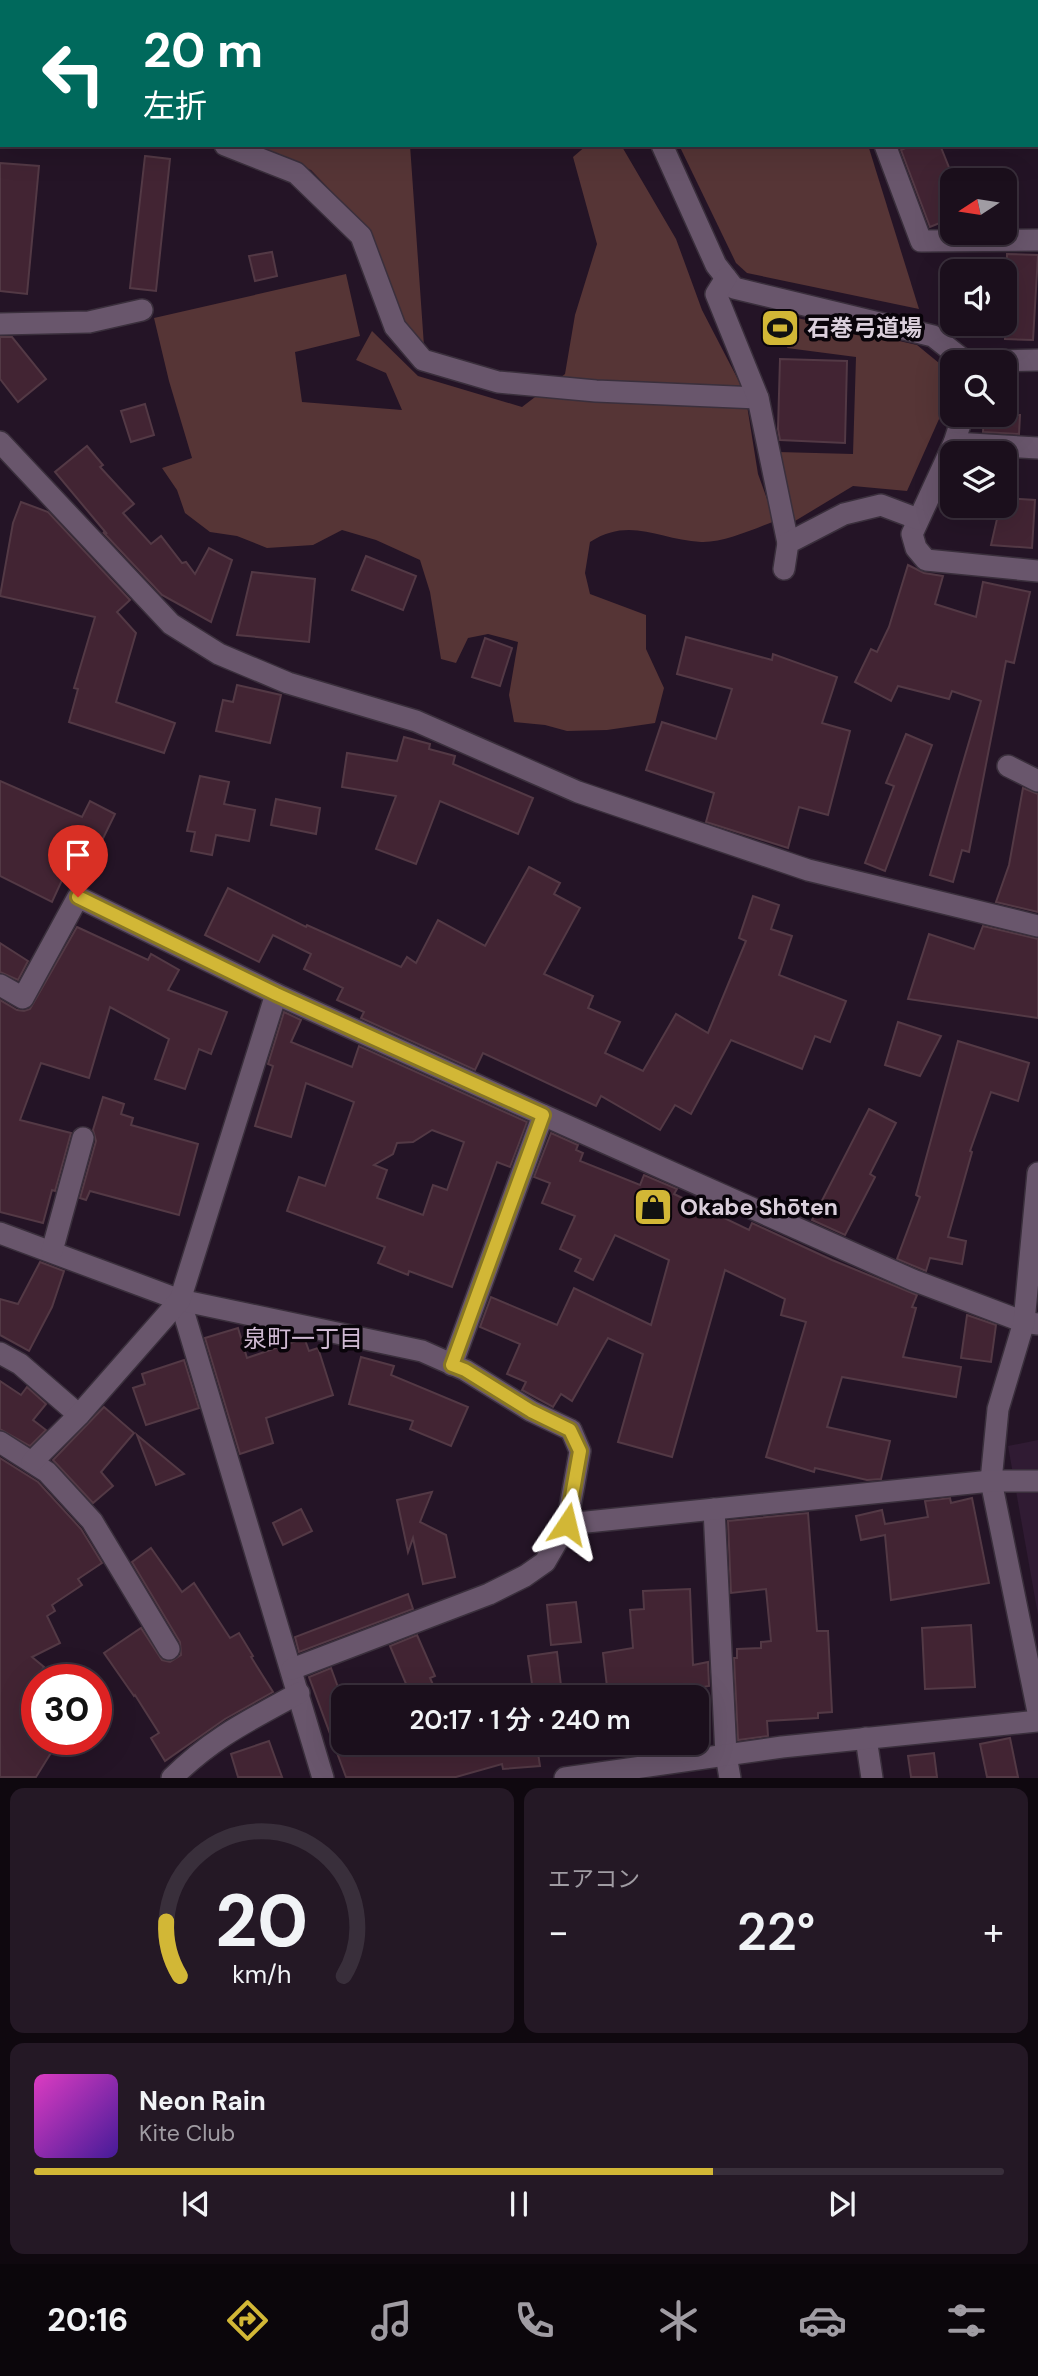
<!DOCTYPE html>
<html lang="ja">
<meta charset="utf-8">
<style>
body{margin:0;font-family:"DM Sans","Noto Sans JP",sans-serif;background:#241825;color:#f1f3f6;height:100vh;display:flex;flex-direction:column;font-size:26px;white-space:nowrap}
*{box-sizing:border-box;margin:0}
p{font-size:23px;color:#a09ca3}
.icon{flex:none;width:38px;height:38px;fill:none;stroke:currentColor;stroke-width:2;stroke-linecap:round;stroke-linejoin:round}
.map{position:relative;height:1778px;overflow:hidden}
.details{display:flex;flex-direction:column;gap:10px;padding:10px;background:#0f080f;flex:1}
.details>*{flex:none}
.guide{position:absolute;left:0px;top:0px;width:1040px;height:147px;box-shadow:0 7px 28px #0002,0 0 0 2px #392f3b;background:#00695c;color:#fff;overflow:hidden}
.needle{width:46px;rotate:258deg}
.tools{position:absolute;left:940px;top:168px;display:grid;gap:14px}
.tools a{display:grid;place-items:center;width:77px;height:77px;border-radius:14px;background:#1b0f1c;box-shadow:0 7px 28px #0002,0 0 0 2px #392f3b;font-size:35px}
.speed{position:absolute;left:21px;top:1664px;display:flex;gap:14px;font-size:35px;font-weight:700;text-align:center}
.speed>*{display:grid;place-content:center;width:91px;height:91px;border-radius:50%;background:#1b0f1c;box-shadow:0 7px 28px #0002,0 0 0 2px #392f3b;line-height:1}
.speed .limit{border:10px solid #d22;background:#fff;color:#111}
.pin{position:absolute;display:grid;place-items:center;width:60px;height:60px;color:#fff;margin:-72px -30px;border-radius:50% 50% 50% 0;rotate:-45deg;box-shadow:0 0 7px #0007}
.pin .icon{rotate:45deg}
.me{position:absolute;width:77px;margin:-38px;rotate:10deg;stroke-linejoin:round;filter:drop-shadow(0 0 5px #0008)}
.turn{display:flex;align-items:center;gap:24px;height:147px;padding:0 28px;font-size:32px}
.turn .icon{width:91px;height:91px;stroke-width:2.5}
.turn b{display:block;font-size:49px;line-height:60px}
.big{font-size:52px;font-weight:600;line-height:1.1}
.details .widget{flex:1;display:flex;flex-direction:column;justify-content:center;gap:10px;min-width:0;padding:0 24px;border-radius:14px;background:#241825}
.details .dial{align-items:center;gap:0}
.dial svg{height:182px;overflow:visible;fill:none;stroke:#392f3b;stroke-width:7;stroke-linecap:round;text-anchor:middle}
.dial text{fill:#f1f3f6;stroke:none}
.song{display:flex;align-items:center;gap:21px}
.cover{width:84px;height:84px;border-radius:10px;background:linear-gradient(135deg,hsl(310 70% 55%),hsl(260 70% 35%))}
.played{height:7px;border-radius:4px;background:linear-gradient(90deg,#d2b736 70%,#392f3b 70%)}
.keys{display:flex;justify-content:space-around;direction:ltr}
.heat{display:flex;justify-content:space-between;align-items:center;font-size:38px;direction:ltr}
.details .tiles{flex:1;display:grid;gap:10px;grid-template-columns:1fr 1fr}
.widget:last-child{grid-column:span 2}
.trip{position:absolute;left:331px;top:1685px;width:378px;height:70px;border-radius:14px;background:#1b0f1c;box-shadow:0 7px 28px #0002,0 0 0 2px #392f3b;font-weight:600;line-height:70px;text-align:center}
.menu{display:flex;height:112px;justify-content:space-around;align-items:center;background:#0b060b;color:#a09ca3}
.menu .icon{width:49px;height:49px}
.menu .on{color:#d2b736}
.menu b{font-size:32px;color:#f1f3f6}
.map>svg:first-child{display:block}
.built{fill:#301b33}
.green{fill:#563536}
.building{fill:#422433;stroke:#533945;stroke-width:2;fill-rule:evenodd}
.lines{fill:none;stroke-linecap:round;stroke-linejoin:round}
.minor-casing{stroke:#3a2f3c;stroke-width:24}
.minor{stroke:#69566c;stroke-width:21}
.route-casing{stroke:#887723;stroke-width:18}
.route{stroke:#d2b736;stroke-width:12}
.labels{text-anchor:middle;stroke-width:7;stroke-linejoin:round;paint-order:stroke}
.poi-label{font-size:23px;font-weight:bold;fill:#dacfdb;stroke:#09040a;text-anchor:start}
.neighbourhood-label{font-size:24px;fill:#d0bad3;stroke:#09040a}
</style>
<div class="map">
<svg width="1038" height="1778" viewBox="0 0 1038 1778">
<rect width="100%" height="100%" fill="#241426"/>
<path class="built" d="M1038,1440v175l-30,-169z"/>
<g class="green">
<path d="M246,145h164l14,201 -20,-20 -33,-93 -60,-63z"/>
<path d="M587,145h34l55,94 26,71 43,83 13,81 17,47c-21,8 -52,22 -74,21 -41,-2 -71,-26 -111,0l-5,31 5,21 56,21v34l18,39 -9,35 -48,7 -40,1 -22,-6 -31,-3 -5,-27 9,-53 -30,-8 -20,4 -12,25 -15,-4 -11,-67 -10,-32 -44,-20 -34,-10 -29,15 -46,3 -30,-12 -27,-4 -25,-19 -8,-23 -15,-22 30,-10 -23,-77 -15,-63 192,-44 14,62 -65,16 7,50 100,8 -16,-37 -30,-13 16,-29 46,45 104,31 43,-33 10,-59 22,-71 -24,-87z"/>
<path d="M679,145h189l51,164 -172,-36 -11,-10z"/>
<path d="M797,318l120,27 22,18 8,38 -40,90 -54,-5 -58,35 -17,-69 75,2 3,-97 -69,-9z"/>
</g>
<g class="building">
<path d="M912,145h28l12,30v43l-22,9 -29,-77z"/>
<path d="M145,156l25,3 -14,132 -26,-3z"/>
<path d="M0,163l39,3 -12,128 -27,-3z"/>
<path d="M272,252l5,24 -22,5 -6,-25z"/>
<path d="M1007,254l31,1 -5,85 -28,-1z"/>
<path d="M0,337h12l34,42 -28,23 -18,-23z"/>
<path d="M780,359l67,2 -2,82 -65,-3 -2,-11z"/>
<path d="M145,404l9,31 -23,7 -10,-31z"/>
<path d="M984,415h36l-1,19 -36,-2z"/>
<path d="M87,446l16,19 -3,2 34,37 -11,9 28,31 10,-8 21,27 4,-1 9,12 14,-26 23,12 -21,62 -49,-27 -59,-63 4,2 -52,-62z"/>
<path d="M1004,498l31,2 -3,48 -41,-3 9,-39h4z"/>
<path d="M21,502l27,10 82,88 -13,12 19,21 -20,69 59,21 -11,30 -95,-31 9,-33 -4,-1 21,-71 -95,-21 13,-73z"/>
<path d="M366,556l50,20 -13,34 -51,-20z"/>
<path d="M908,565l16,8 19,3 -8,28 41,13 7,-35 47,10 -16,71 -8,-2 -37,191 -7,-2 -9,32 -23,-7 51,-174 -29,-10 -3,8 -51,-13 -7,15 -36,-19 16,-33 6,3 12,-25z"/>
<path d="M252,572l63,7 -6,63 -72,-7z"/>
<path d="M686,637l86,23 1,-6 64,23 -15,46 28,8 -22,84 -29,-8 -11,41 -82,-26 8,-29 -68,-23 16,-48 54,17 16,-50 -55,-15z"/>
<path d="M485,638l27,10 -12,38 -28,-9z"/>
<path d="M237,685l44,10 -11,48 -54,-12 7,-31 10,2z"/>
<path d="M906,734l26,11 -47,126 -20,-8 29,-77 -8,-3z"/>
<path d="M404,737l26,7 -1,5 26,7 -2,8 80,34 -15,36 -78,-33 -24,63 -40,-15 20,-53 -54,-9 5,-34 50,8z"/>
<path d="M200,776l29,6 -5,22 31,6 -6,31 -33,-6 -4,20 -21,-4 4,-19 -8,-1z"/>
<path d="M0,781l82,36 8,-16 25,13 -24,49 -17,-9 -22,48 -52,-26z"/>
<path d="M1023,788l15,6v118l-42,-10 13,-37z"/>
<path d="M276,799l44,9 -4,26 -45,-9z"/>
<path d="M529,867l31,16 -6,11 26,14 -36,66 49,22 -5,12 32,14 -15,31 38,18 33,-57 32,19 38,-92 -7,-3 14,-42 26,9 -8,24 21,7 -13,39 67,26 -16,41 -15,-6 -13,33 -71,-29 -40,74 -16,-9 -15,25 -59,-34 -5,10 -113,-53 -8,17 -114,-52 3,-6 -27,-12 6,-12 -39,-19 7,-15 -38,-19 -14,27 -54,-27 23,-47 78,39 1,-2 94,42 6,-10 9,6 22,-43 47,26z"/>
<path d="M983,926l55,13v79l-130,-19 21,-65 45,15z"/>
<path d="M77,927l71,33 3,-6 28,16 -11,20 59,22 -16,42 -12,-5 -14,40 -30,-10 14,-40 -59,-32 -21,71 -48,-15 -21,57 51,13 -16,58 -3,-1 -9,33 -43,-11v-212l17,10 7,1 6,-2z"/>
<path d="M0,943l28,18 -10,19 -18,-8z"/>
<path d="M284,1012l17,8 -10,22 61,25 7,-21 168,76 -17,45 -13,-5 -45,125 -43,-16 -1,4 -30,-12 7,-16 -98,-36 12,-34 26,9 29,-84 -48,-19 -15,54 -36,-11 18,-60 -5,-2zM432,1130l32,12 -17,48 -14,-5 -10,30 -46,-17 10,-28 -13,-5 19,-11 4,-11 16,-1z"/>
<path d="M898,1022l43,14 -21,40 -35,-11z"/>
<path d="M958,1041l71,22 -11,38 -27,-9 -21,59 2,1 -24,85 18,4 -4,23 -32,-6 -4,13 -29,-12 23,-62 -4,-2z"/>
<path d="M103,1097l21,7 -3,10 12,4 -2,7 67,19 -19,71 -89,-24 -4,9 -6,-2 16,-57 -3,-11z"/>
<path d="M869,1109l27,14 -26,51 5,3 -30,58 -33,-15z"/>
<path d="M551,1133l27,12 -2,5 7,3 -3,8 60,24 4,-10 33,14 -3,5 75,36 3,-7 80,37 85,35 -5,12 4,1 -13,49 58,10 -5,30 -114,-20 -15,50 63,14 -9,38 -14,1 -52,-12 -1,4 -48,-15 40,-135 -25,-7 4,-16 -60,-29 -53,187 -54,-15 25,-88 -35,-16 -36,63 -11,-7 -8,13 -31,-17 4,-8 -19,-8 13,-30 -40,-17 11,-30 66,28 17,-37 77,37 18,-65 -54,-25 -22,45 -18,-9 6,-12 -21,-10 15,-33 -33,-13 8,-20 -16,-6z"/>
<path d="M40,1262l24,9 -12,36 -23,44 -29,-16v-36l18,5z"/>
<path d="M967,1315l29,10 -5,37 -30,-4z"/>
<path d="M238,1328l9,30 55,-19 3,1 4,11 9,-3 15,47 -67,23 7,25 -33,11 -35,-116z"/>
<path d="M361,1357l33,9 -3,9 77,32 -17,39 -41,-17 3,-8 -64,-17z"/>
<path d="M184,1360l15,48 -53,17 -13,-37 12,-4 -3,-10z"/>
<path d="M0,1381l21,14 6,-8 19,17 -13,16 13,10 -16,16 -30,-17z"/>
<path d="M104,1407l30,26 -33,39 12,14 -20,17 -40,-43z"/>
<path d="M137,1435l47,39 -28,11z"/>
<path d="M0,1458l38,24 43,47 21,34 -24,16 4,6 -30,20 3,6 -8,5 13,27 -28,14 12,10 -7,9v64h22l-23,37h-36z"/>
<path d="M432,1492l-12,30 26,13 9,42 -32,7 -10,-46 -5,14 -11,-52z"/>
<path d="M950,1498l1,5 21,-5 17,85 -98,17 -6,-65 -24,5 -5,-24 26,-6 3,14 43,-7 -3,-16z"/>
<path d="M301,1509l11,22 -29,14 -10,-22z"/>
<path d="M808,1513l9,118h11l4,81 -14,1v5l-51,3 1,15 -30,4 -4,-82h3v-9l24,-1v-6l10,-1 -5,-52 -35,4 -3,-72z"/>
<path d="M151,1548l31,44 12,-9 36,55 9,-5 14,23 -2,1 22,35 -48,27 -60,42 -14,-23 8,-5 -24,-38 -1,1 -30,-43 37,-25 21,32 8,2 11,-7 -1,-13 -48,-80z"/>
<path d="M690,1589l3,76 15,-3 1,24 -72,12h-8v-5l-21,2 -5,-42 30,-5 -3,-38 14,-1 -1,-18z"/>
<path d="M408,1594l5,15 -114,43 -4,-15z"/>
<path d="M576,1602l5,40 -30,3 -4,-40z"/>
<path d="M971,1625l4,62 -50,2 -3,-61z"/>
<path d="M417,1635l18,41 -5,2 9,20h-27l-22,-52z"/>
<path d="M557,1652l5,42 -28,4 -6,-42z"/>
<path d="M331,1668l12,33v42h19l3,11 79,-11h108l1,6 -15,4 2,13 -37,3 -1,-5 -46,13h-110l-37,-100z"/>
<path d="M1010,1738l8,39h-31l-7,-33z"/>
<path d="M269,1741l13,36h-44l-7,-23z"/>
<path d="M934,1753l3,24h-26l-3,-21z"/>
</g>
<g class="lines">
<g class="minor-casing">
<g id="minor">
<path d="M564,2l1,-2"/>
<path d="M0,108h2"/>
<path d="M225,145l71,28 65,63 34,91 28,33 75,22 98,9 162,7"/>
<path d="M662,145l54,120 18,23 199,48 33,26 72,-2"/>
<path d="M885,145l36,96 117,-1"/>
<path d="M726,278l-10,16 42,104 30,145"/>
<path d="M0,324l89,-2 53,-12"/>
<path d="M963,415l-9,28 -42,91 4,14 10,12 112,11"/>
<path d="M0,442l171,182 48,30 69,29 128,38 162,71 230,78 230,56"/>
<path d="M954,443l84,5"/>
<path d="M784,569l4,-26 56,-29 37,-9 37,14"/>
<path d="M1008,766l30,15"/>
<path d="M0,985l23,13 55,-101 198,97 267,121 370,165 111,42 14,2"/>
<path d="M1038,1173l-14,149 -26,87 -7,72 47,231"/>
<path d="M0,1233l180,67 143,478"/>
<path d="M52,1251l31,-113"/>
<path d="M180,1300l242,51 43,19 66,41 40,19 9,21 -13,73 -22,38 -20,14 -36,18 -197,75"/>
<path d="M0,1353l20,11 59,51"/>
<path d="M452,1365l91,-250"/>
<path d="M0,1442l47,30 45,49 77,128"/>
<path d="M32,1462l47,-47 101,-115 96,-306"/>
<path d="M714,1509l12,246 4,23"/>
<path d="M567,1524l424,-43h47"/>
<path d="M866,1738l6,40"/>
<path d="M172,1778c41,-41 78,-58 127,-85"/>
<path d="M565,1778l217,-31 256,-26"/>
</g>
</g>
<use href="#minor" class="minor"/>
</g>
<g class="lines">
<g class="route-casing">
<path id="route" d="M78,897l198,97 267,121 -91,250 13,5 66,41 39,19 10,21 -13,73"/>
</g>
<use href="#route" class="route"/>
</g>
<defs>
<g id="stadium-square" transform="scale(2.0125)"><rect x="-9" y="-9" width="18" height="18" rx="4" fill="#d2b736" stroke="#09040a"/><path d="M0-5a6.5 5 0 1 0 0 10a6.5 5 0 1 0 0-10ZM-3.5-1.8h7v3.6h-7Z" fill="#111"/></g>
<g id="shop-square" transform="scale(2.0125)"><rect x="-9" y="-9" width="18" height="18" rx="4" fill="#d2b736" stroke="#09040a"/><path d="M-5-2.5h2.3a2.7 3.5 0 0 1 5.4 0H5L5.5 6h-11ZM-1.5-2.5h3a1.5 2.3 0 0 0-3 0Z" fill="#111"/></g>
</defs>
<g fill-rule="evenodd">
<use href="#stadium-square" x="780" y="328"/>
<use href="#shop-square" x="653" y="1207"/>
</g>
<g class="labels">
<g class="poi-label">
<text x="807" y="336">石巻弓道場</text>
<text x="680" y="1215">Okabe Shōten</text>
</g>
<g class="neighbourhood-label">
<text x="303" y="1347">泉町一丁目</text>
</g>
</g>
</svg>
<div class="tools">
<a><svg class="needle" viewBox="-14 -14 28 28"><path d="M0-13l5 13h-10z" fill="#e53935"/><path d="M0 13l5-13h-10z" fill="#a09ca3"/></svg></a>
<a><svg class="icon" aria-label="sound" viewBox="0 0 24 24"><path d="M4 9h4l5-4v14l-5-4H4zM17 9q2 3 0 6"/></svg></a>
<a><svg class="icon" aria-label="search" viewBox="0 0 24 24"><circle cx="10" cy="10" r="6"/><path d="M15 15l6 6"/></svg></a>
<a><svg class="icon" aria-label="layers" viewBox="0 0 24 24"><path d="M12 4l9 5-9 5-9-5zM3 14l9 5 9-5"/></svg></a>
</div>
<div class="speed"><div class="limit">30</div></div>
<div class="pin" style="left:78px;top:897px;background:#d93025"><svg class="icon" aria-label="arrive" viewBox="0 0 24 24"><path d="M6 21V4h12l-3 4 3 4H6"/></svg></div>
<svg class="me" style="left:567px;top:1524px" viewBox="-20 -20 40 40"><path d="M0-17L14 15 0 8-14 15z" fill="#d2b736" stroke="#fff" stroke-width="4"/></svg>
<div class="trip">20:17 · 1 分 · 240 m</div>
<div class="guide">
<div class="turn"><svg class="icon" aria-label="left" viewBox="0 0 24 24"><path d="M17 20v-9H6M10 6l-5 5 5 5"/></svg><div><b>20 m</b>左折</div></div>
</div>
</div>
<section class="details">
<div class="tiles">
<div class="widget dial"><svg viewBox="0 0 100 80">
<path d="M14 69A42 42 0 1 1 86 69"/>
<path d="M14 69A42 42 0 0 1 8 45" stroke="#d2b736"/>
<text x="50" y="56" font-size="32" font-weight="700">20</text>
<text x="50" y="72" font-size="11">km/h</text>
</svg></div>
<div class="widget"><p>エアコン</p>
<div class="heat"><a>−</a><b class="big">22°</b><a>+</a></div>
</div>
<div class="widget">
<div class="song"><i class="cover"></i><div><b>Neon Rain</b><p>Kite Club</p></div></div>
<div class="played"></div>
<div class="keys"><svg class="icon" aria-label="previous" viewBox="0 0 24 24"><path d="M18 5L8 12l10 7zM5 5v14"/></svg><svg class="icon" aria-label="pause" viewBox="0 0 24 24"><path d="M8 5v14M16 5v14"/></svg><svg class="icon" aria-label="next" viewBox="0 0 24 24"><path d="M6 5l10 7-10 7zM19 5v14"/></svg></div>
</div>
</div>
</section>
<nav class="menu">
<b>20:16</b>
<svg class="icon on" aria-label="directions" viewBox="0 0 24 24"><path d="M12 3l9 9-9 9-9-9zM9 14v-3h6M13 9l2 2-2 2"/></svg>
<svg class="icon" aria-label="music" viewBox="0 0 24 24"><path d="M9 18V5l10-2v13"/><circle cx="6" cy="18" r="3"/><circle cx="16" cy="16" r="3"/></svg>
<svg class="icon" aria-label="phone" viewBox="0 0 24 24"><path d="M5 4h4l2 5-3 2q2 4 5 5l2-3 5 2v4C11 20 4 13 5 4z"/></svg>
<svg class="icon" aria-label="climate" viewBox="0 0 24 24"><path d="M12 3v18M4 7l16 10M4 17L20 7"/></svg>
<svg class="icon" aria-label="car" viewBox="0 0 24 24"><path d="M5 17H2v-5l4-1 3-4h7l3 4 3 1v5h-3M9 17h6M6 11h13"/><circle cx="7" cy="17" r="2"/><circle cx="17" cy="17" r="2"/></svg>
<svg class="icon" aria-label="filters" viewBox="0 0 24 24"><path d="M4 7h16M4 17h16"/><circle cx="9" cy="7" r="2"/><circle cx="15" cy="17" r="2"/></svg>
</nav>
